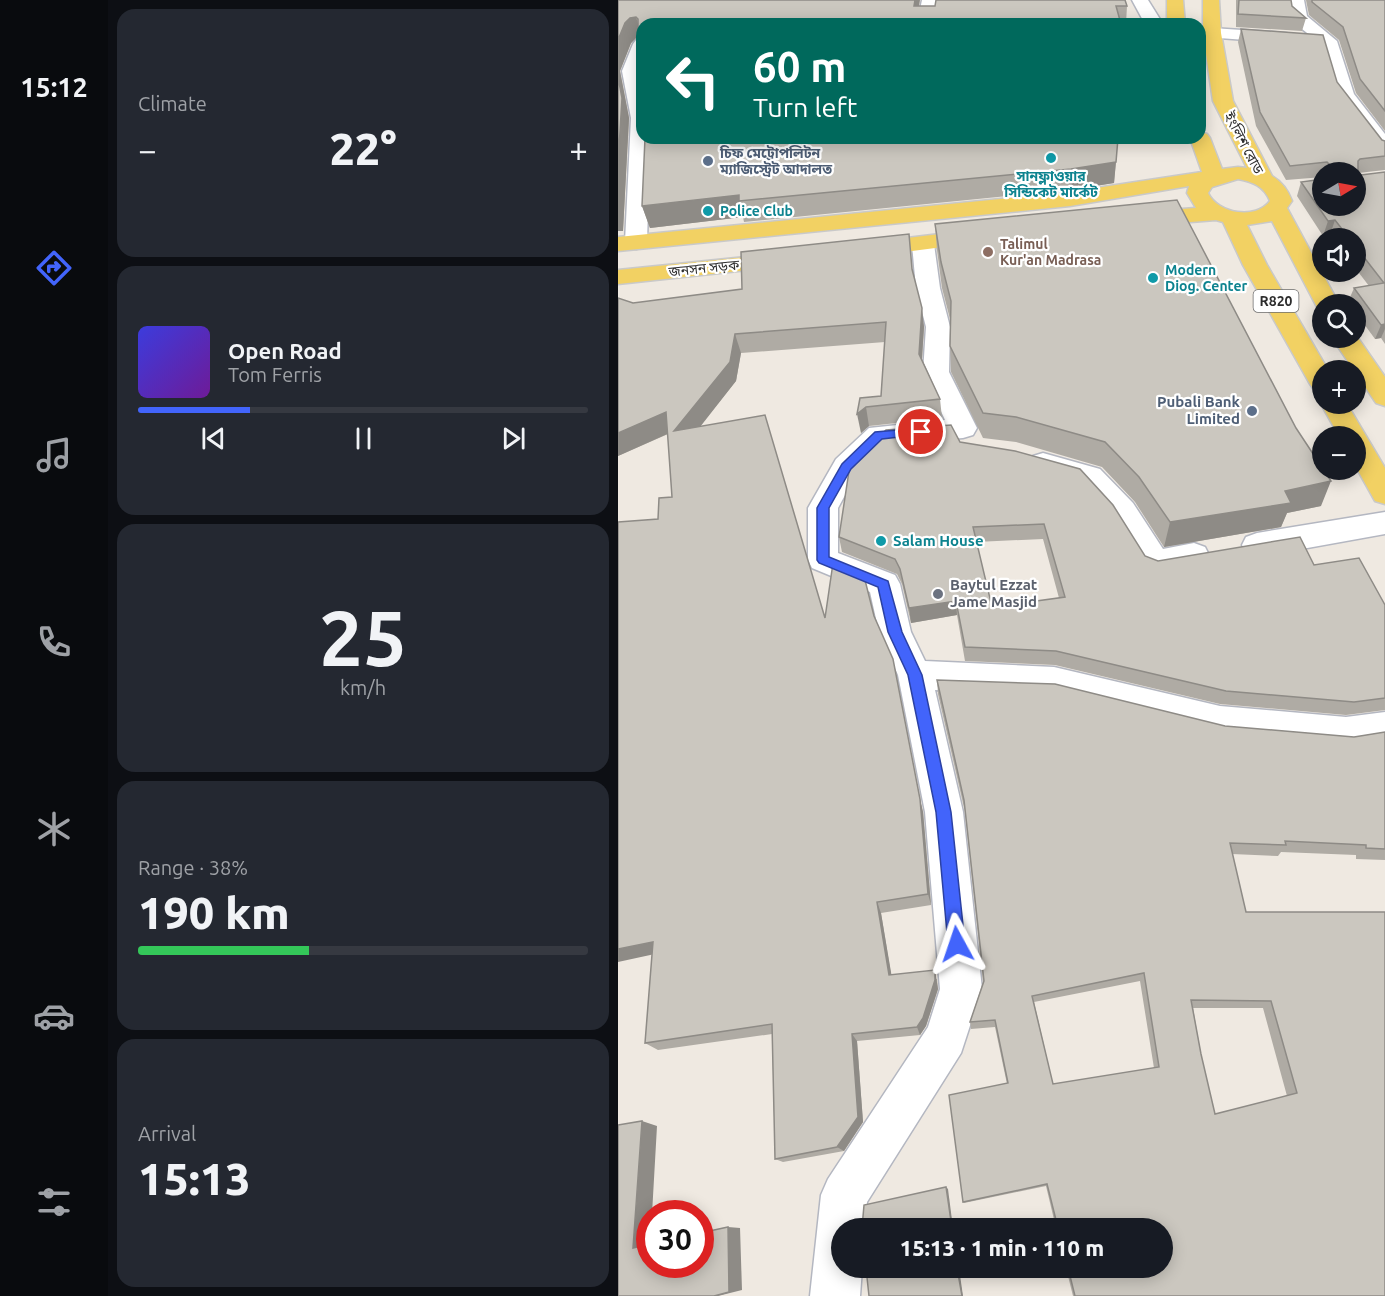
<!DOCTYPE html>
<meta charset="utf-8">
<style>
body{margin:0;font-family:Ubuntu,"Noto Sans Bengali",sans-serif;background:#242831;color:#f1f3f6;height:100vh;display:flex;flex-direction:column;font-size:22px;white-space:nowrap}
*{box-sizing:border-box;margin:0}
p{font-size:20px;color:#9ea1a6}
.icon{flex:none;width:33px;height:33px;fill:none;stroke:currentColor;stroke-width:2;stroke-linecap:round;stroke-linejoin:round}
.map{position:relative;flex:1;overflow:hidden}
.panel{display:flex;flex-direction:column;gap:9px;padding:9px;background:#0d0f14;width:510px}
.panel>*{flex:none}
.hud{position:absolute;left:18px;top:18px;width:570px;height:126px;border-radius:18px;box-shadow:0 3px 15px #0003;background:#00695c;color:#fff;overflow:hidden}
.needle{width:39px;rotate:80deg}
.controls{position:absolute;left:694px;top:162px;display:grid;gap:12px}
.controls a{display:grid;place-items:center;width:54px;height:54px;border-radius:50%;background:#171b24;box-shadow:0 3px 15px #0003;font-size:30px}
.speed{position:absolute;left:18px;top:1200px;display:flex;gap:12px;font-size:30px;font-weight:700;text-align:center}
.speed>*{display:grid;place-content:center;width:78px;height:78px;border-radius:50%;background:#171b24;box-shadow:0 3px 15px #0003;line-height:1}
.speed .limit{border:9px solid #d22;background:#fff;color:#111}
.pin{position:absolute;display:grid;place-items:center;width:51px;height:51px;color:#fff;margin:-26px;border:3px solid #fff;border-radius:50%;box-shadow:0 2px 6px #0007}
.me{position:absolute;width:66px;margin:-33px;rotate:355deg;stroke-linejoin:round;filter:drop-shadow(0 0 4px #0008)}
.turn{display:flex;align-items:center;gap:21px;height:126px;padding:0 18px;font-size:27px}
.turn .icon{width:78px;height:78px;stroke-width:2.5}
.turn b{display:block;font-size:42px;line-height:51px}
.big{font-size:45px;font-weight:800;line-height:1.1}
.panel .widget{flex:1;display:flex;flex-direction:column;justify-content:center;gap:9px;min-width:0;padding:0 21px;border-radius:18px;background:#242831}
.panel .dial{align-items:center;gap:0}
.dial b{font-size:78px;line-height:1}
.song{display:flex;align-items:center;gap:18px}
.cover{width:72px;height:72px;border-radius:9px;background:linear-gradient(135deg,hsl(240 70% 55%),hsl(280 70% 35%))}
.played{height:6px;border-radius:3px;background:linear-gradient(90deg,#4264fb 25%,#363941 25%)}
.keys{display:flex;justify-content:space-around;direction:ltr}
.heat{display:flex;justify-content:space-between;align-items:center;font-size:33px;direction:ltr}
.charge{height:9px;border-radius:4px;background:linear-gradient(90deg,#34c759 38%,#363941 0)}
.trip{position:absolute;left:213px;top:1218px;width:342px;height:60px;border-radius:30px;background:#171b24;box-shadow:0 3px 15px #0003;font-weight:800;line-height:60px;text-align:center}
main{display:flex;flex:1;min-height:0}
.menu{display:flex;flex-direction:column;width:108px;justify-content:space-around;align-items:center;background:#090b0e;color:#9ea1a6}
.menu .icon{width:42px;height:42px}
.menu .selected{color:#4264fb}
.menu b{font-size:27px;color:#f1f3f6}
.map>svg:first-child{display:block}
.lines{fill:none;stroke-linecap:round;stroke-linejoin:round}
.minor-casing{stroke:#b4b7c1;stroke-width:3}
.major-casing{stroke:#c9c9c9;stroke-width:3}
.minor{fill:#fff;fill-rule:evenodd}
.major{fill:#f2d163;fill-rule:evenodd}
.wall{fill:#afaba4;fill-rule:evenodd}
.shaded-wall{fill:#8e8b86}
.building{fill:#cbc7bf;stroke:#8e8b86;stroke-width:1.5;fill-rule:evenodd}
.route{fill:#4264fb;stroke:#2b41a3;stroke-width:1.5}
.culture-dot{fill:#0f9aa8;stroke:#fff;stroke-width:2}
.service-dot{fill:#5c6f8a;stroke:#fff;stroke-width:2}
.education-dot{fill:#8d6e63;stroke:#fff;stroke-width:2}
.worship-dot{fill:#6b7280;stroke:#fff;stroke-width:2}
.labels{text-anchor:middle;stroke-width:4.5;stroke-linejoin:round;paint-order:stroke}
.far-street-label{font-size:14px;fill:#2e2e2e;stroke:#fff}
.far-service-label{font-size:14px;font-weight:bold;fill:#4e5e75;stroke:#fff;text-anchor:start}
.far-culture-label{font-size:14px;font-weight:bold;fill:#0d838f;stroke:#fff;text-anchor:start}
.far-education-label{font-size:14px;font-weight:bold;fill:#785e54;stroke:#fff;text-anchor:start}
.shield{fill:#fff;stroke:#6d6d6d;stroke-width:1.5}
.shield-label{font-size:14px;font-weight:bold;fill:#2e2e2e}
.service-label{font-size:15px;font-weight:bold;fill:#4e5e75;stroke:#fff;text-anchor:end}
.culture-label{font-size:15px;font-weight:bold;fill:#0d838f;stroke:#fff;text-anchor:start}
.worship-label{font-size:15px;font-weight:bold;fill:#5b616d;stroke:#fff;text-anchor:start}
</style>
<main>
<nav class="menu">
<b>15:12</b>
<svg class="icon selected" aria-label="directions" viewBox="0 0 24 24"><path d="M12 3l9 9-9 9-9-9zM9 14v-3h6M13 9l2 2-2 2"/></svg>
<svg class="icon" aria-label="music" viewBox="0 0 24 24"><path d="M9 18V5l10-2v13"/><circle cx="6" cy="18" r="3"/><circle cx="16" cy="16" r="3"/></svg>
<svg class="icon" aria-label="phone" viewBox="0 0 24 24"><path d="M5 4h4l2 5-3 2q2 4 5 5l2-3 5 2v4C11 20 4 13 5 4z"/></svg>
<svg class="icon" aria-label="climate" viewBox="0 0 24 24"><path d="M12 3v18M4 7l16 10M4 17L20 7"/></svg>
<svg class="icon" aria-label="car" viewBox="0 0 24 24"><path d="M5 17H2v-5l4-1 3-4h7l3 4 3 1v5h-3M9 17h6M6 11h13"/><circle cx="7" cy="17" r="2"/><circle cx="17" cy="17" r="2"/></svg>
<svg class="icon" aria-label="filters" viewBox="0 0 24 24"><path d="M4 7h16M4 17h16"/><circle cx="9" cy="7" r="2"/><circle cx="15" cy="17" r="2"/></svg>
</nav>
<section class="panel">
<div class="widget"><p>Climate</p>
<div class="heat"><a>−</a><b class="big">22°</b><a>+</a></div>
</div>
<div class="widget">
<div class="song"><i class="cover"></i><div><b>Open Road</b><p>Tom Ferris</p></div></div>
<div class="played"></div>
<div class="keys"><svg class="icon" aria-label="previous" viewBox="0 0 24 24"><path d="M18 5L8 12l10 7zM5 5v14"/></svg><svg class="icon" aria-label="pause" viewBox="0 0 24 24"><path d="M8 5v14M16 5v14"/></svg><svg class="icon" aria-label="next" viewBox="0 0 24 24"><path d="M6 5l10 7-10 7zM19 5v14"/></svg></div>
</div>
<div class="widget dial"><b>25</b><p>km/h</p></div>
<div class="widget"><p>Range · 38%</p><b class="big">190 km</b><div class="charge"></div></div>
<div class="widget"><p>Arrival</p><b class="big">15:13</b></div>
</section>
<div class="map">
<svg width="767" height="1296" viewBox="0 0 767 1296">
<rect width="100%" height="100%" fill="#efe9e1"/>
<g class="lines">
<g class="minor-casing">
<g id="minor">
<path d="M304,0h16l-3,24h-18z"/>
<path d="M514,0h16l15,24h-18z"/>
<path d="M670,0h16l3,16 30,25 17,53 31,40v20l-7,-2 -43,-57 -15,-52 -27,-21z"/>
<path d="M594,28l73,5 6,1 3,4 -3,4 -6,1 -79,-6 -3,-4 3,-4z"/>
<path d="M24,39v99h8l-3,104 -3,5 -8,2 -8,-2 -3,-5 6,-124 -9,-47 11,-27 3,-4z"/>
<path d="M305,237l8,2 3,5 6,44 10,39 -1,45 28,56 -4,7 -10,3 -76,6 -30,29 -19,35v45l57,22 5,9 11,48 14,29 129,6 166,39 126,11 39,-5v30l-39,5 -126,-11 -166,-41 -119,-5 28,122 19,177 -21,64 -94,149 -2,26h-23v40h20l-2,28h-50l11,-101 7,-16 100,-152 12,-38 -15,-177 -27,-137 -19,-43 -9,-40 -58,-24 -4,-8v-52l28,-49 33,-31 76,-8 -22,-48 3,-45 -10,-39 -4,-44 3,-5z"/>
<path d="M425,453l57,16 33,34 30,46 31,-6 11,4 4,8 -4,8 -50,11 -11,-4 -31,-51 -33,-35 -47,-14 -4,-7 4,-7z"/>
<path d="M767,512v22l-128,23 -11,-4 -4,-8 4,-8 11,-4z"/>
</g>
</g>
<g class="major-casing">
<g id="major">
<path d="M549,0h16l2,24h-18z"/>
<path d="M585,0h16l2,33 12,68 39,75c10,6 16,14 20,25l-5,7 52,96h-16v6l-5,-1 -46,-88 -25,4 20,40 61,105h-5v23l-9,-3 -4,-6 -67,-119 -20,-43 -7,-2 -76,6 -8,-2 -3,-5 3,-5 8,-2 56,-4 -9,-15 2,-7 -119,20 -452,45v-14l452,-45 132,-20 -12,-34h10v-6l7,2 3,4 12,31 16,-2 9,1 -34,-67 -10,-68zM620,179c15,3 26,7 32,22 -14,19 -52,13 -62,-8l4,-6z"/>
<path d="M363,229l8,2 3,5 -3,5 -123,16 -8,-2 -4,-5 4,-5 8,-2z"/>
<path d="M167,253l8,2 4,5 -4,5 -175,19v-14z"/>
<path d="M738,335l29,42v29l-9,-3 -44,-65h24z"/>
<path d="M705,400v4h24l38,64v36l-10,-3 -19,-34v-31h-17l-18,-32z"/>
</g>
</g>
<use href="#minor" class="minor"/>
<use href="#major" class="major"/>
</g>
<g class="wall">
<path d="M0,0l301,6h208l-1,18h-484v105l-4,-14v-78l-2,1 -5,5 -11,28 9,47 -6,113h-5z"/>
<path d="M618,0h55l1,6 14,12 -4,13 -66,-4z"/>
<path d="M688,0h79v131l-29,-38 -17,-53 -30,-25z"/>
<path d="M623,29l96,53 45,58 3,1v29l-27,3 3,2 24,-3v172l-4,-6 -6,1 -19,-26v-9h-6l-2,-2 6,-14 15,-2 -13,-17v-31h-23l-3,-3 -7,1 -26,-40 4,-14 22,-3 33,-7h-33v5l-37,3 -30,-54 -18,-84z"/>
<path d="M500,138l-4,45 -44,7 -326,32 -1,-5 -93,11 -8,-22z"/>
<path d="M317,224l386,282 -34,7 -6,14 -117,20 -29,-45 -33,-35 -86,-25 -33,-4 -32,-66 -1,-26v-27l-8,-31 -5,-38z"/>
<path d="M294,269l12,58 -2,32 18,40 2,19 -73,8 -8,7 -1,-35 21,-2 4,-54 -144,11 -5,28 -36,45 125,192 49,-2 49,196 8,93 -50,8 10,61 46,5 1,10 -12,37 -6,9 -63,6 6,81 -19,29 -61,11 -8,-3 -3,-125 -114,16 -13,-7 7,-88 6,-436 14,-22 -4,-63 -50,22 15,-153z"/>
<path d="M342,442l185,114 13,5 156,4 71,40v105l-39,5 -126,-11 -165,-39 -90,-4 -8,-46 -46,8 -9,-39 -5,-10 -55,-22 -3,-15zM425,539l16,59 -67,9 -16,-65z"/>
<path d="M319,680l288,46 129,11 31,-5v128l-29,-1v-4l-75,-3 -3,4 -46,-2 14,58 139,384h-312l-7,-28h96v-40h-106l-10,-42 -82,17 -1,-1 44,-118 -12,-57 -24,2 -1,-7 13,-40 -18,-170 -27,-118zM522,981l14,87 -101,16 -19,-82zM575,1008h70l24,88 -72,18 -14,-60z"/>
</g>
<g class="shaded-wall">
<path d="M297,0h5l-4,24 -2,-18z"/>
<path d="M18,17l6,20 -6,1 -5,5 -11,28 9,47 -6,113h-5v-191l7,-17 5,-5z"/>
<path d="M498,162l-2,21 -44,7 1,-21z"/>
<path d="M121,195v6l4,16 -93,11 -8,-22z"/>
<path d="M717,220l-5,15 -7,1 5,-15z"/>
<path d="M304,308l2,19 -3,46 -2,-19z"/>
<path d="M767,324v5l-4,9 -6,1 6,-14z"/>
<path d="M117,334l6,19 -5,28 -54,69 -8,-19z"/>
<path d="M248,407l3,19 -8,7 -4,-19z"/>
<path d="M48,412l8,19 -56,25v-23z"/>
<path d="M713,481l-10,25 -34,7 -6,14 -117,20 6,-25 115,-31z"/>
<path d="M338,601l1,14 -46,8 -2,-15z"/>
<path d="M302,799l3,13 8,93 -3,-11z"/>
<path d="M259,902l4,11 12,71 -4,-9z"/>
<path d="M35,942l11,10 -46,10v-13z"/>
<path d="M317,970l3,19 -12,37 -6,9 -3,-8z"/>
<path d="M234,1034l5,7 6,81 -19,29 -7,-4z"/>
<path d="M24,1121l15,5 -5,88h-2v34h-17z"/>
<path d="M328,1187l2,2 5,39h-1z"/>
<path d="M110,1227l12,1 2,62 -24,6h-4z"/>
<path d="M339,1268h2l4,28h-1z"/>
</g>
<g class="building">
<path d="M0,0h297l-1,6h21l1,-6h189l2,6h-11l5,18h-479v92l-4,-1v-96l-2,-2 -6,1 -5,5 -7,17z"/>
<path d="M621,0h52l1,6 14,12 -68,-4z"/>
<path d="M694,0h73v111l-25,-32 -17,-52 -31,-25z"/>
<path d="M623,29l82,6 14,47 45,58 3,1v15l-25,3 -2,2v12l3,2 24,-3v152l-4,1 -27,-37 30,-5 -28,-36v-9h-7l-14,-18 -7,1 -27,-39 22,-3v27h33v-34h-27l1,-7 -3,-3 -37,4 -30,-54z"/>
<path d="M0,77l4,21 -4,67z"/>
<path d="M27,138h473l-2,24 -45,7 -332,32v-6l-97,11z"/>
<path d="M559,200l119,228 35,53 -46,10 6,12 -121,19 -31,-45 -34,-35 -89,-25 -33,-4 -33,-67 1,-45 -10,-39 -6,-38z"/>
<path d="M291,234l3,35 10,39 -3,46 21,45 -74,8 -9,7 3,-16 21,-2 5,-74 -151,12 -5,28 -56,69 91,-16 60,203 8,-55 31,13 10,40 19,43 27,140 8,95 -51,8 12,73 46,-5v10l-12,38 -6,9 -65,7 6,83 -21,30 -62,12 -3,-135 -127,19 8,-101 -35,7v-427l40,-3 1,-21 13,-1 -6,-85 -48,21v-135l15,5 109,-14 -1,-37z"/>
<path d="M333,425l9,17 55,9 65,18 33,36 32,51 13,5 142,-24 14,28 45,-7 26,47v93l-31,4 -128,-11 -170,-40 -91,-4 -9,-46 -47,7 -9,-39 -5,-10 -56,-22 10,-66 7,-12 30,-29zM426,524l21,73 -73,10 -19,-80z"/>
<path d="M319,680l118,4 170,42 129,11 31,-5v117l-19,-1v-3l-81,-4 1,4 -56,-2 16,69h139v384h-310l-7,-28h94v-40h-104l-11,-44 -84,18 -14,-107 59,-12 -13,-63 -25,2 14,-41 -20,-181zM526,973l15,94 -106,17 -21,-88zM573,1000l80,1 26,92 -82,21 -14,-60z"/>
<path d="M24,1121l-9,127 17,-4v20h50v-31l28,-6 1,65 -15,4h-96v-171z"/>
<path d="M328,1187l6,41h-90l2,-23z"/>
<path d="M248,1268h91l5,28h-93z"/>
</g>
<path class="route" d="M303,428l6,4 -2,2 -43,5 -31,30 -22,39v49l59,24 14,51 20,43 29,137 14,132 -2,6 -6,3 -6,-3 -3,-6 -12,-132 -28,-137 -20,-43 -10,-45 -59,-24 -2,-3v-52l25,-44 33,-32z"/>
<g class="culture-dot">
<circle cx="433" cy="158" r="6"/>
<circle cx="90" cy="211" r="6"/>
<circle cx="535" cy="278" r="6"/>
<circle cx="263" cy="541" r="6"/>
</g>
<g class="service-dot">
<circle cx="90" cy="161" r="6"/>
<circle cx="634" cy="411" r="6"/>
</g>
<circle class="education-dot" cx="370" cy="252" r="6"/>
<circle class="worship-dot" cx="320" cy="594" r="6"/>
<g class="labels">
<g class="far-street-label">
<text transform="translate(626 143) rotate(62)" y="5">ইংলিশ রোড</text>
<text transform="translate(86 268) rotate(-6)" y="5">জনসন সড়ক</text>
</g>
<g class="far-service-label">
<text x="102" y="158">চিফ মেট্রোপলিটন<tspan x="102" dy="16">ম্যাজিস্ট্রেট আদালত</tspan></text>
</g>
<g class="far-culture-label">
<text x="433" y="181" text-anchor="middle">সানফ্লাওয়ার<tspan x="433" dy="16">সিন্ডিকেট মার্কেট</tspan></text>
<text x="102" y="216">Police Club</text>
<text x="547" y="275">Modern<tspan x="547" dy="16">Diog. Center</tspan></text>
</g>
<g class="far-education-label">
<text x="382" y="249">Talimul<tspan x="382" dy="16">Kur'an Madrasa</tspan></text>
</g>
<rect class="shield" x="635.5" y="290" width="45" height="22" rx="4.5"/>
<g class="shield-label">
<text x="658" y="306">R820</text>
</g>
<g class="service-label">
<text x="622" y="407">Pubali Bank<tspan x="622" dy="17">Limited</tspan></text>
</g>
<g class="culture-label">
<text x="275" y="546">Salam House</text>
</g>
<g class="worship-label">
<text x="332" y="590">Baytul Ezzat<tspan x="332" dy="17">Jame Masjid</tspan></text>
</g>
</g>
</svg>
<div class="controls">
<a><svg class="needle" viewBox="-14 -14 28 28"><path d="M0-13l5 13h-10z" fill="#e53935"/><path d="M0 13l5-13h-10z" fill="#9ea1a6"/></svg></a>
<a><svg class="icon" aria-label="sound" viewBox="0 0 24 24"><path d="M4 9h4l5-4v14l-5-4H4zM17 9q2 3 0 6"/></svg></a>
<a><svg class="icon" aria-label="search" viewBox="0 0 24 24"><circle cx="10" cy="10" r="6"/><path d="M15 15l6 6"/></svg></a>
<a>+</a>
<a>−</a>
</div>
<div class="speed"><div class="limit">30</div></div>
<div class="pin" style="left:303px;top:432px;background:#d93025"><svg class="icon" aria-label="arrive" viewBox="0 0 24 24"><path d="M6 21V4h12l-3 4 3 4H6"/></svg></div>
<svg class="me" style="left:339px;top:944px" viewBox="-20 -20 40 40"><path d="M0-17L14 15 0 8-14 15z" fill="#4264fb" stroke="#fff" stroke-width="4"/></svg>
<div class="trip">15:13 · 1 min · 110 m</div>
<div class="hud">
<div class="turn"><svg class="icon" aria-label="left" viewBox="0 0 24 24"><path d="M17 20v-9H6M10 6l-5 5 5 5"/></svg><div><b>60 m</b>Turn left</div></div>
</div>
</div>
</main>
